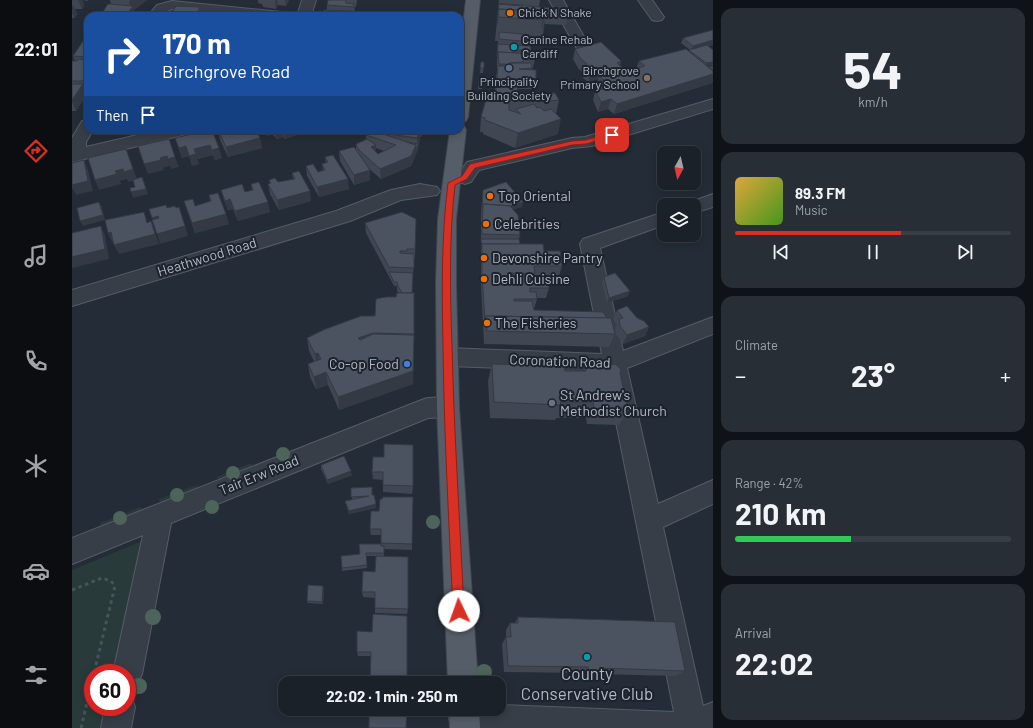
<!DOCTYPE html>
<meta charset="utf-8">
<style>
body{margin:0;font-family:Barlow,sans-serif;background:#282e35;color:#f1f3f6;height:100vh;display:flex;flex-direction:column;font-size:15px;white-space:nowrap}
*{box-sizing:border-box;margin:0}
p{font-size:13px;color:#a0a3a8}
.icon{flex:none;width:22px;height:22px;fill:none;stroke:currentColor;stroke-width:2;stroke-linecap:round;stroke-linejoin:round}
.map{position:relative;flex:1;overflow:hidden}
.side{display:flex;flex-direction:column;gap:8px;padding:8px;background:#0f1217;width:320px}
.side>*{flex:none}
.banner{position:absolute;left:12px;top:12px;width:380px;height:122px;border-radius:12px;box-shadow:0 2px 10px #0003,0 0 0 1px #393e46;background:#1a4fa0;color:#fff;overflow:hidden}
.needle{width:26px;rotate:188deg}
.fabs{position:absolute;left:585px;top:146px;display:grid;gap:8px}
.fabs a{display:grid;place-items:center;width:44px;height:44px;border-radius:8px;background:#1b2129;box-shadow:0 2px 10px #0003,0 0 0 1px #393e46;font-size:20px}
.speed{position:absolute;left:12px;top:664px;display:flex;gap:8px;font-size:20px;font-weight:700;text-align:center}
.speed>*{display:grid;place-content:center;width:52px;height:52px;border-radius:50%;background:#1b2129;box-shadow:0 2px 10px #0003,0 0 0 1px #393e46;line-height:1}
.speed .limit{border:6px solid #d22;background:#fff;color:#111}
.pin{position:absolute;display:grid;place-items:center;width:34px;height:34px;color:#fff;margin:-17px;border-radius:8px;box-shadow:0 2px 6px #0006}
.me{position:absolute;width:44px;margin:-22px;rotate:357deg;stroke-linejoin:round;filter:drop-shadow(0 0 3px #0008)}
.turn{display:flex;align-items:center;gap:14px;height:84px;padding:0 12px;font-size:18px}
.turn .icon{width:52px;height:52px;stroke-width:2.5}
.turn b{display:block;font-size:28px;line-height:34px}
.then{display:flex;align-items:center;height:38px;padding:0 12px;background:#0003;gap:8px;font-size:15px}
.big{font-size:30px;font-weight:700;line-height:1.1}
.side .tile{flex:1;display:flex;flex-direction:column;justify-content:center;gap:6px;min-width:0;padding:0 14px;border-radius:12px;background:#282e35}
.side .dial{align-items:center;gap:0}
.dial b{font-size:52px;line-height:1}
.song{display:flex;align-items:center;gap:12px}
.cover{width:48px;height:48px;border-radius:6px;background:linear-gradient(135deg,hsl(40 70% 55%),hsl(100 70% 35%))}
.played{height:4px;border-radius:2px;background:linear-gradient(90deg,#d93025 60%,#393e46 60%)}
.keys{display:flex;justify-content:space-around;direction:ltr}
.heat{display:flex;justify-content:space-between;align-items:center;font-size:22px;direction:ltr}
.charge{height:6px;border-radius:3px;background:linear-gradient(90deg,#34c759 42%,#393e46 0)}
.trip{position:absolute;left:206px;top:676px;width:228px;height:40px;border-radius:12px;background:#1b2129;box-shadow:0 2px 10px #0003,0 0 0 1px #393e46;font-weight:700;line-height:40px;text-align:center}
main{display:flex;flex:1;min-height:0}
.dock{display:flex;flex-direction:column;width:72px;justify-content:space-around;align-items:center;background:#0b0d10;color:#a0a3a8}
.dock .icon{width:28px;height:28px}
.dock .on{color:#d93025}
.dock b{font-size:18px;color:#f1f3f6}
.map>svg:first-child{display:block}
.green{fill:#293a3a}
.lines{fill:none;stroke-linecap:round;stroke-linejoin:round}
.minor-casing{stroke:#555c66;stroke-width:2}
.major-casing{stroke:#414751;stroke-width:2}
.path{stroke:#465558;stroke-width:3;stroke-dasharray:3.5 3.5;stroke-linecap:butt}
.minor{fill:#373e48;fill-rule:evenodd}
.major{fill:#555d68;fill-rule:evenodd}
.tree{fill:#4c645a}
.wall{fill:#404753;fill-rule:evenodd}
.shaded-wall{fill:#343a44}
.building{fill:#4b5361;stroke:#343a44}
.route{fill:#d93025;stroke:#8d1f18}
.food-dot{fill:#e8710a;stroke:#1d232d;stroke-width:1.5}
.culture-dot{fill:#0f9aa8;stroke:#1d232d;stroke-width:1.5}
.service-dot{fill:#5c6f8a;stroke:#1d232d;stroke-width:1.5}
.education-dot{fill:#8d6e63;stroke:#1d232d;stroke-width:1.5}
.shop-dot{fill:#3f7fe0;stroke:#1d232d;stroke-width:1.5}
.worship-dot{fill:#6b7280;stroke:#1d232d;stroke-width:1.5}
.labels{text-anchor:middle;stroke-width:4;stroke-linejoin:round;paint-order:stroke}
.far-poi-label{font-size:12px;fill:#b2b9c4;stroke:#1d232d;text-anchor:start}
.poi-label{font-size:14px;fill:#b2b9c4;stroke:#1d232d;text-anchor:start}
.street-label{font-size:14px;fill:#b2b9c4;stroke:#1d232d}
.near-poi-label{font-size:17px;fill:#b2b9c4;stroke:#1d232d}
</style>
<main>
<nav class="dock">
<b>22:01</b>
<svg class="icon on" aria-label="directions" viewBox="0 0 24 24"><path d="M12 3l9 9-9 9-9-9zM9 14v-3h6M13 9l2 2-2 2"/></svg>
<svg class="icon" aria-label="music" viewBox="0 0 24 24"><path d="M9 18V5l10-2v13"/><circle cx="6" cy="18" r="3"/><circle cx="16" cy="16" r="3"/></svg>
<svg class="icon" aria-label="phone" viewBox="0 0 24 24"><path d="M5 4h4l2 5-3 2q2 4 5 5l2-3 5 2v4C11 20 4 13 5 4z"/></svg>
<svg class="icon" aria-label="climate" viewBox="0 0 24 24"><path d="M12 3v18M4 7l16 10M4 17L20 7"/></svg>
<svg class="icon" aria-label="car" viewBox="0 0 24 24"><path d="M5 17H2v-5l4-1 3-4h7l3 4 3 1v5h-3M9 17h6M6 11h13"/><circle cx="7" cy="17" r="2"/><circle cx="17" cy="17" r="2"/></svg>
<svg class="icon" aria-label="filters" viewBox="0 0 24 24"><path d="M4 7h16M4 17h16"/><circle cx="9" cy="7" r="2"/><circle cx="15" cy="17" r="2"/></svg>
</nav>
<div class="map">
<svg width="641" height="728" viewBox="0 0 641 728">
<rect width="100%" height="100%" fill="#242c37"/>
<g class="green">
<path d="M179,463l2,4 -32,14 -5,-4z"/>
<path d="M125,485l1,3 -2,2 -33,13h-3l-1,-4z"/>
<path d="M69,507l1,3 -2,3 -35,14 -4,-1 -1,-3z"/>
<path d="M68,542l4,6 -28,125h-23v34h15l-4,21h-32v-158z"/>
</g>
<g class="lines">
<g class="minor-casing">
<g id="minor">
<path d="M230,0h14l-5,16h-14z"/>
<path d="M477,0h14l28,49 -2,3 -5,1 -5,-1z"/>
<path d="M566,0h14l12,17 -2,3 -5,1 -5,-1z"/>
<path d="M100,1l110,11 5,1 2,3h-49l-68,-7 -5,2 -5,5h-14l9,-11z"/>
<path d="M641,99v10l-121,37 -20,2 -93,22 -8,12 -6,2 -6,-2 -3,-4 11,-16 105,-24 13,-1z"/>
<path d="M16,120v10h5l-7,12v5l73,-17h30l-2,4 -115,28v-24l10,-17z"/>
<path d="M348,184l17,3 3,4 -3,4 -36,5 -51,21 -278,85v-16l264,-79 55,-21z"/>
<path d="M641,194v13l-19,6v-8h-8l2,-2z"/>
<path d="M592,212v13l-64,23 23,103 90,-34v17l-86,34 31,136 55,-24v24l-50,23 40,179 10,-4v26h-260l-4,-9 4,-10h46v-4l175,7 -68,-340 -158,-6 -8,-3 -3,-6 3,-6 8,-3 154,6 -22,-110 3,-5z"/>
<path d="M376,397l8,3 3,7 -3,7 -8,3 -20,1 -257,105 -29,151 -5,10 -10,5v-16h-14l30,-138 -71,29v-26l347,-137 8,-3z"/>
<path d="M55,695l4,1 4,11 -4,21h-30l4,-21h22z"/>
</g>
</g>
<g class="major-casing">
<g id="major">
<path d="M394,0h14l-12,117 -2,4 -6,1v-72z"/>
<path d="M388,125l4,1 2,4 -10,89v64l3,124 19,276h-30l-11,-276 -1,-124 2,-64 12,-89h10z"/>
<path d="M377,709h30l1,19h-30z"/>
</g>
</g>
<g class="path">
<path d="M0,590l30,-12 9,3 4,5 -21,87"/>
<path d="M9,728l12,-51"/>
</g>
<use href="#minor" class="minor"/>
<use href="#major" class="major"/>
</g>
<g class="tree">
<circle cx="211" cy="454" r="7"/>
<circle cx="161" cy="473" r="7"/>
<circle cx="105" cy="495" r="7"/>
<circle cx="140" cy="507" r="7"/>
<circle cx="48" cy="518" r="7"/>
<circle cx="361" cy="522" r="7"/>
<circle cx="81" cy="617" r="8"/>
<circle cx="412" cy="672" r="8"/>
<circle cx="67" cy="686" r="8"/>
</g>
<g class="wall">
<path d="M0,0h16v1l-6,-1 2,6 -2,3h-7l2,5 -3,4h-2z"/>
<path d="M38,0h37l-13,10 2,5 -1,1h-35l11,-12z"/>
<path d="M186,0h31l-3,6 -8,-1 -2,4 -13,-2 -1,-3 -4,-1z"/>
<path d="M256,0h29l-1,7h-1l-1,9h-32l5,-6v-5z"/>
<path d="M427,0h41l-1,7 29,9 -2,9 -22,-1 -1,13h-3l-1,7h-8l-1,10 5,4 -2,10h-1v1l4,10 -2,10h-17v4l42,7 -3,14 2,20 -43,14 -32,-14v-2h-3l1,-15 14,-21v-7l2,-20v-8l1,-20h-3z"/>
<path d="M128,7l2,9h-32z"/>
<path d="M641,30v15l-5,1 5,4v30l-1,3 -98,31 -6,-5 -10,3 -5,-12 5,-21 -10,3 -5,-4 1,-4 -6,-6 -5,-9 2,-10 46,12 -1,4 4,4 7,1 5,-1 3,-8 50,-9 1,-2 -9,-7 2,-5z"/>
<path d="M16,41v50h-2l1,3 -11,17h-4v-50h3l-2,-5z"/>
<path d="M409,62h3l-1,11h-3z"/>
<path d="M407,77l4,1 -1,11h-4z"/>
<path d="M137,130l13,28 -7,2 -2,-5 -16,4 2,5 -7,2 -3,-10 -7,2 -7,-20z"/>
<path d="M146,130l42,8 2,10 -34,9 -8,-17z"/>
<path d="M189,130h41l-3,1 1,3 -15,5 -2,-2 -6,2 -5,-5 -5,2z"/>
<path d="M352,130l-3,7h-1l-2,12 -7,17 -30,13 -14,-12 3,13 -16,5 -14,-24 -1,-10h17v-7l10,-4v-5l15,-2zM304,148l8,3 -6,3 -2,-2z"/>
<path d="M253,157l24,32 -30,8 -12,-21 -1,-10 12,6 5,-2 -1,-6 4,-1z"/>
<path d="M220,173l19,28 -32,9 -9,-16 -2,-10h2l-1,-4 9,2 15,-3z"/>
<path d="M179,184l19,28 -32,9 -5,-12 -5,1 -4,-10 -3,-10 24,2 7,-2z"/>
<path d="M411,190l39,17 -9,2 7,26 -1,4 1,5 24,7 18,15 -3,10 -24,-1 -1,1 15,12 -3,10h-9v1l-3,10h-1l1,1 81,24 -6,13 -125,-3 -3,-59v-71z"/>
<path d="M137,195l20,29 -34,9 -11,-32 11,5 15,-5z"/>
<path d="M344,219l-1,40h-1l-2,34 2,41 -1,50 -74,26 -11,-25 -12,4 -6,-12 -2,-13 6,-3 -5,-10 -2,-13 68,-22 21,-19 3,-4 -2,-2v-5h-3l-28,-53 -1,-10z"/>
<path d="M532,277l24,19 -21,7 -5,-21z"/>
<path d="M545,310l20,8 12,9 -4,9 -22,8 -7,-9 -1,-6 2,-4 -4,-6z"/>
<path d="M420,364l73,7h19l2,-4 34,6 8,37 -9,15 -32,-1 -1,-6h-30l-1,2 -65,-2 -2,-37z"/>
<path d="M312,457l29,29 -1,8 -29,-2v-12l-10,-1 -1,-7z"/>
<path d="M249,465l31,10 -24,9 -7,-15z"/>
<path d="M279,488l21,7 4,13 -27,6 -4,-13 7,-1z"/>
<path d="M299,511l41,33v6l-28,-1v7h-18l1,12 -25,3v-3l18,-14 21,-10v-9h-10l-1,-6z"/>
<path d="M291,571l45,38 -1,5 -32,-1v-15l-12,-1 -1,-5z"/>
<path d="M252,588l-1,16 -15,-1 -1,-2z"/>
<path d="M446,617l167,54 -10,5 -78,-2 -4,3h-11l-1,-4 -77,-1 -2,-28 4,-7v-7l4,-7h5z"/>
<path d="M300,632l-1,24h-13l-1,-4z"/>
<path d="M282,709h53l-38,5 -14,-1z"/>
</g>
<g class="shaded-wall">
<path d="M6,0h4l2,6 -2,3z"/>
<path d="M59,0h16l-13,10 2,5 -1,1h-9l5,-8 -2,-7z"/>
<path d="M203,0h2l1,5 -2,4z"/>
<path d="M213,0h4l-3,6z"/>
<path d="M282,4l1,10 -1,2z"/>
<path d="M1,5l4,9 -3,4 -2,-6v-6z"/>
<path d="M128,7l2,9h-4l-1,-3z"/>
<path d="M641,40v5l-22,6 2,-5z"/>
<path d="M641,62v4l-9,2 2,-5z"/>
<path d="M530,69l-2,7h-1l-1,3 -10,3 3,-10z"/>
<path d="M641,74v6l-1,3 -98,31 3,-10z"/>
<path d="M16,75v16l-4,-10z"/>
<path d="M11,84l4,10 -11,17 -4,-9v-2z"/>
<path d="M539,99l-3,10 -10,3 3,-10z"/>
<path d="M489,119l-3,15 -43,14 3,-15z"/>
<path d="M194,130h5l1,4 -5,2z"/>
<path d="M203,130h6l2,7 -6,2z"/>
<path d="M211,130h19l-3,1 1,3 -15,5z"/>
<path d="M347,130l1,2v9l-2,3v5l-7,17 -30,13 -1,-10 36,-24 1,3v-10z"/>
<path d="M350,130h2l-3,7 1,-5z"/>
<path d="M188,138l2,10 -34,9 -2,-10z"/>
<path d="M138,145l3,10 -16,4 2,5 -7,2 -3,-10 5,-7z"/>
<path d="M304,145v10l-5,-8z"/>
<path d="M114,146l3,10 -7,2 -3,-10z"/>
<path d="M147,148l3,10 -7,2 -3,-10z"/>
<path d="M54,149l11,30 -9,3 -1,-3 -7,2 1,3 -22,6 -4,-10 20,-9z"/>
<path d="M95,156l3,10 -7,2 1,2 -16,4 -4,-10 16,-6z"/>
<path d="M103,157l4,10 -8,2 -3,-10z"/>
<path d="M12,160l4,10 5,21 -17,4 -3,-6h-1v-6z"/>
<path d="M298,170v10l-16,5v-10z"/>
<path d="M276,179l1,10 -30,8 -2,-10z"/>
<path d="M72,182l4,12 -15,4 -2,-6z"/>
<path d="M238,191l1,10 -32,9 -2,-10z"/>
<path d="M158,199l3,10 -5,1 -3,-9z"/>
<path d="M27,202l3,5 3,13 -22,6 -3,-5z"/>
<path d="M196,202l2,10 -32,9 -3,-10z"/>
<path d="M451,202l-1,5 -13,4 -3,-4z"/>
<path d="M154,214l3,10 -34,9 -3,-10z"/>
<path d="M86,216l4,10 -6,1 -4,-9z"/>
<path d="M79,221l8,23 -40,10 -5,-9z"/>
<path d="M29,226l4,9 4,24 -37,9v-11z"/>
<path d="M113,226l3,10 -28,8 -3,-10z"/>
<path d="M39,232l5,9 -4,1 -4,-9z"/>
<path d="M558,291l-2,5 -21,7 2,-5z"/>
<path d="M577,327l-4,9 -22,8 4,-9z"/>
<path d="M301,333v13l-14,5 -1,-13z"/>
<path d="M246,353l2,13 -3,1 -2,-13z"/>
<path d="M341,371v13l-74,26 -1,-13z"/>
<path d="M254,372l2,13 -12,4 -2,-12z"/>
<path d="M279,471l1,4 -24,9 -1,-4z"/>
<path d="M304,504v4l-27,6v-3z"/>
<path d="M251,586l1,2 -1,16 -1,-2z"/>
</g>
<g class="building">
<path d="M256,0h18v3l8,1v3l-27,-2z"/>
<path d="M36,4l25,2 -7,10h-26z"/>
<path d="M427,4l69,5v7l-25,-2v-2l-44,-3 -2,15z"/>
<path d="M427,4l24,1v1z"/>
<path d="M104,6l24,1 -3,6 -7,-1 -2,4h-18z"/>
<path d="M427,9l44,3v8l-45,-3z"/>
<path d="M252,10l27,1 -1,3h-8v2h-20z"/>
<path d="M180,12l19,1 -1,3h-24v-1l5,1z"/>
<path d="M471,20h1v7h-2z"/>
<path d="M641,30v10l-20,6 -10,-8z"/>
<path d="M429,32l30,3v7l-32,-3v-6z"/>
<path d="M11,41h5v16l-15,-1z"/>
<path d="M529,42l20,19 -4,2 7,6 4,-1 3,2 14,-4 -6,-5 47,-12 27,22v3l-96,30 -6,-5 -10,3 -6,-12 10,-1 -8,-7 7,-2 -5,-4 8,-3 -5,-4 -11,3 -5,-4 1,-4 -6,-5 -6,-10z"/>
<path d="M426,44l32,2 1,5 -15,-1v3l-18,-1 -1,4z"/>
<path d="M635,45l6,5v12l-7,1 -17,-13z"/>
<path d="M426,52l37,2v4l-12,-1v5l-13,1h21l1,5 -13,1 17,1v9h-39l1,-13h8v-2h-7z"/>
<path d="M6,59l10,1v15l-4,6h-12v-20h5z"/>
<path d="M409,62h3v6h-4z"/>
<path d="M641,66v4l-4,-3z"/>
<path d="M407,77l4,1v6h-4z"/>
<path d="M0,84h11l-11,16z"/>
<path d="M424,84l22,1 -1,8h5l-26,3z"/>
<path d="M465,92l18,1 4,7 -21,2 -1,-4 -28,2v10l12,4 -5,-5 18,-5 3,4 3,-1 4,4 7,-2 10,10 -43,14 -33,-13v-2l-4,-1 6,-21z"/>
<path d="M137,130h3l7,18 -7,2 -2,-5 -16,4 2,5 -7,2 -3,-10 -7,2 -4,-10z"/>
<path d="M146,130h38l4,8 -34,9z"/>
<path d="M298,130h1l45,15 -5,11 -31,13 -21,-19 -3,-6 11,-5 9,6 -5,2 7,7 18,-9 -30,-10z"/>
<path d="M310,130h37l-1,1h2l-3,7 -36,-5z"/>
<path d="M97,139l6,18 -7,2 -1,-3 -7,2 1,2 -17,4 -6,-18z"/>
<path d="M335,142l11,2 -2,6v-5z"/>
<path d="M282,147l16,23 -16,5 -15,-24z"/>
<path d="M54,149l7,20 -9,3 -1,-3 -8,2 2,3 -22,6 -7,-22z"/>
<path d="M261,155l15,24 -31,8 -11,-21 7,-2 5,8 7,-2 -3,-6 6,-2 -3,-5z"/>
<path d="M12,160l4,21 -16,4v-22z"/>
<path d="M227,171l11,20 -33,9 -9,-16 3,-1 -2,-3 6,-2 3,4 17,-3 -3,-6z"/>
<path d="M70,177l4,12 -15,3 -1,-4 5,-1 -2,-7z"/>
<path d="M187,182l9,20 -33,9 -5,-12 -5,2 -4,-11 21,-6 3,8 8,-2 -2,-6z"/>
<path d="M434,182l17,20 -13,4 -27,-2 -1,5 1,-19z"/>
<path d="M146,193l8,21 -34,9 -8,-22 9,-2 2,7 16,-5 -2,-6z"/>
<path d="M27,202l4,13 -23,6 -3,-13z"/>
<path d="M411,204l27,2 8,9 2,20 -38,-1z"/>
<path d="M94,205l1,3 8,-2 1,2 3,-1 6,19 -28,8 -5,-14 7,-2 -1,-2 -6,2 -3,-9z"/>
<path d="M72,212l3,11 4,-2 4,13 -41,11 -3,-13 -3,1 -3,-13z"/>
<path d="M330,212l14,7 -1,30h-8v2h-7v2l14,1v14l-25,-1 -24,-44z"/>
<path d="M29,226l4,23 -33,8v-24z"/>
<path d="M409,239h38l1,5h-38v5z"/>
<path d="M410,244h61l1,7h16l2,15h-28l1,8 -23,-1 1,3 34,1 2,11h-19v4h6l1,7h-23v2h18l2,9 69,2 4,6 -121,-2 -1,4 -3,-45z"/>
<path d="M317,272l24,1 -1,20h-10l-4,-7 -1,-4h-3z"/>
<path d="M543,273l15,18 -21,7 -5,-21z"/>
<path d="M325,293h17v41l-41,-1 -15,5 2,2 13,-6 41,1 -1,36 -75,26 -12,-25 -12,5 -6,-13 13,-5 -3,-6 -3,1 -8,-16 16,-8 38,-14h14l1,-17 10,-2h10z"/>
<path d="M555,306l10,12 7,3 5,6 -22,8 -7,-9 -1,-7 4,-1 -6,-8z"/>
<path d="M414,316l125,2 4,16 -128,-3z"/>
<path d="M420,364l72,2 1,5h21v-4h22l3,-2 4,-1 5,4 1,2 -1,3 8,37 -34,-1 -1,-7h-33l1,3 -67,-3z"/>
<path d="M312,444l29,1v41l-30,-1v-13h-11l1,-15h11z"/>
<path d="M272,456l7,15 -24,9 -6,-15z"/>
<path d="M300,487v8h2l2,9 -27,7 -4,-10 24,-5 -18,1v-9z"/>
<path d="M311,497h30l-1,47 -31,-1v-14h-11l1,-18h8l1,-12h2z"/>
<path d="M287,544h22v2h3v7h-18l1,12 -25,3 -1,-12 19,-2z"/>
<path d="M304,556l32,1v52l-33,-1v-16h-13l1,-21 12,1z"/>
<path d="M236,585l15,1 -1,16 -15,-1z"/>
<path d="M301,614l34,2v67h-52l1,-2 14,1 1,-30h-14v-21l15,1z"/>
<path d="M446,617l157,5 10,49 -85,-3v3h-11l-1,-4 -80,-1 -2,-29h5l-1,-14h8z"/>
<path d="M282,709h53l-1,19h-37v-17l-15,-1z"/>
</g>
<path class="route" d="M540,132l2,1v3l-28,8 -14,1 -97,23 -8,11 -12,6c-6,53 -5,106 -3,160 2,89 8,177 12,266l-1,4 -4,2 -4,-2 -2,-4c-4,-88 -9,-176 -10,-264 -1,-55 -2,-109 5,-164l14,-7 8,-12 102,-23 14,-1z"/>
<g class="food-dot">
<circle cx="438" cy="13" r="4"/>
<circle cx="418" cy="196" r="4"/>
<circle cx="414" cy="224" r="4"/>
<circle cx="412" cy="258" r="4"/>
<circle cx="412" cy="279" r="4"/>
<circle cx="415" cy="323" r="4"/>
</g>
<g class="culture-dot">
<circle cx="442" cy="47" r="4"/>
<circle cx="515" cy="657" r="4"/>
</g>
<circle class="service-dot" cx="437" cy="68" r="4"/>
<circle class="education-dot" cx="575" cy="78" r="4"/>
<circle class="shop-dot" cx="335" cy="364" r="4"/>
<circle class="worship-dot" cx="480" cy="403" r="4"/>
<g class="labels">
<g class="far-poi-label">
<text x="446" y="17">Chick N Shake</text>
<text x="450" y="44">Canine Rehab<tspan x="450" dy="14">Cardiff</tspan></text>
<text x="567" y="75" text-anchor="end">Birchgrove<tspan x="567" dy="14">Primary School</tspan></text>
<text x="437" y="86" text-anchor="middle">Principality<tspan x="437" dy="14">Building Society</tspan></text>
</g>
<g class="poi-label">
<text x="426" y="201">Top Oriental</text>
<text x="422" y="229">Celebrities</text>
<text x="420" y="263">Devonshire Pantry</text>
<text x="420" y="284">Dehli Cuisine</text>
<text x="423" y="328">The Fisheries</text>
<text x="327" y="369" text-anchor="end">Co-op Food</text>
<text x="488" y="400">St Andrew's<tspan x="488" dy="16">Methodist Church</tspan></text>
</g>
<g class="street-label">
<text transform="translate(135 257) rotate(-17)" y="5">Heathwood Road</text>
<text transform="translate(488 361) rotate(2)" y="5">Coronation Road</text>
<text transform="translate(187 475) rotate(-22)" y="5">Tair Erw Road</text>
</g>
<g class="near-poi-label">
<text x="515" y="680">County<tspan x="515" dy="20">Conservative Club</tspan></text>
</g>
</g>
</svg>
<div class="fabs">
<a><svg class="needle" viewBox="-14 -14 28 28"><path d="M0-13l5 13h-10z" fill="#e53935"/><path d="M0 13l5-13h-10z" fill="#a0a3a8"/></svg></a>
<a><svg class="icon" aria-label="layers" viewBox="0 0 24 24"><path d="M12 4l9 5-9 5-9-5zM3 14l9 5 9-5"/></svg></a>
</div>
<div class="speed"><div class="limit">60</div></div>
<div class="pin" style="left:540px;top:135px;background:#d93025"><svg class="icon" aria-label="arrive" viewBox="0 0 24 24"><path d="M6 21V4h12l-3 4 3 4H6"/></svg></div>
<svg class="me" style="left:387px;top:611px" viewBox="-20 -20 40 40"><circle r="19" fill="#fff"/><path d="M0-13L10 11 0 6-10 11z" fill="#d93025"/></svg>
<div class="trip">22:02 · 1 min · 250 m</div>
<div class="banner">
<div class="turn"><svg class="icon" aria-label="right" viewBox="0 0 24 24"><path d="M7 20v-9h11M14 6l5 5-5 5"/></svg><div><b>170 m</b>Birchgrove Road</div></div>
<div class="then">Then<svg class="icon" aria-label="arrive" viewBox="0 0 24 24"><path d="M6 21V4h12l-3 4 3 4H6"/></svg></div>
</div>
</div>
<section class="side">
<div class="tile dial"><b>54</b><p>km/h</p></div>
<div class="tile">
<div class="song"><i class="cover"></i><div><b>89.3 FM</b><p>Music</p></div></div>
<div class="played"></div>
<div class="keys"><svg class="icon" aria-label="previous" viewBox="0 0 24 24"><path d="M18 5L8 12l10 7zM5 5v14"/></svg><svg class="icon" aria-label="pause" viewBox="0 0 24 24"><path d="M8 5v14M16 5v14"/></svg><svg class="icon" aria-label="next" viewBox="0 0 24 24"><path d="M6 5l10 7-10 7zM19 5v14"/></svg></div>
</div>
<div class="tile"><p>Climate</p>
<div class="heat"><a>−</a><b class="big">23°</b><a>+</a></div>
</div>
<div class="tile"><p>Range · 42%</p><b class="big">210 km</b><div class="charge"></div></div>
<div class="tile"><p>Arrival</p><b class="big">22:02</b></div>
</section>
</main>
